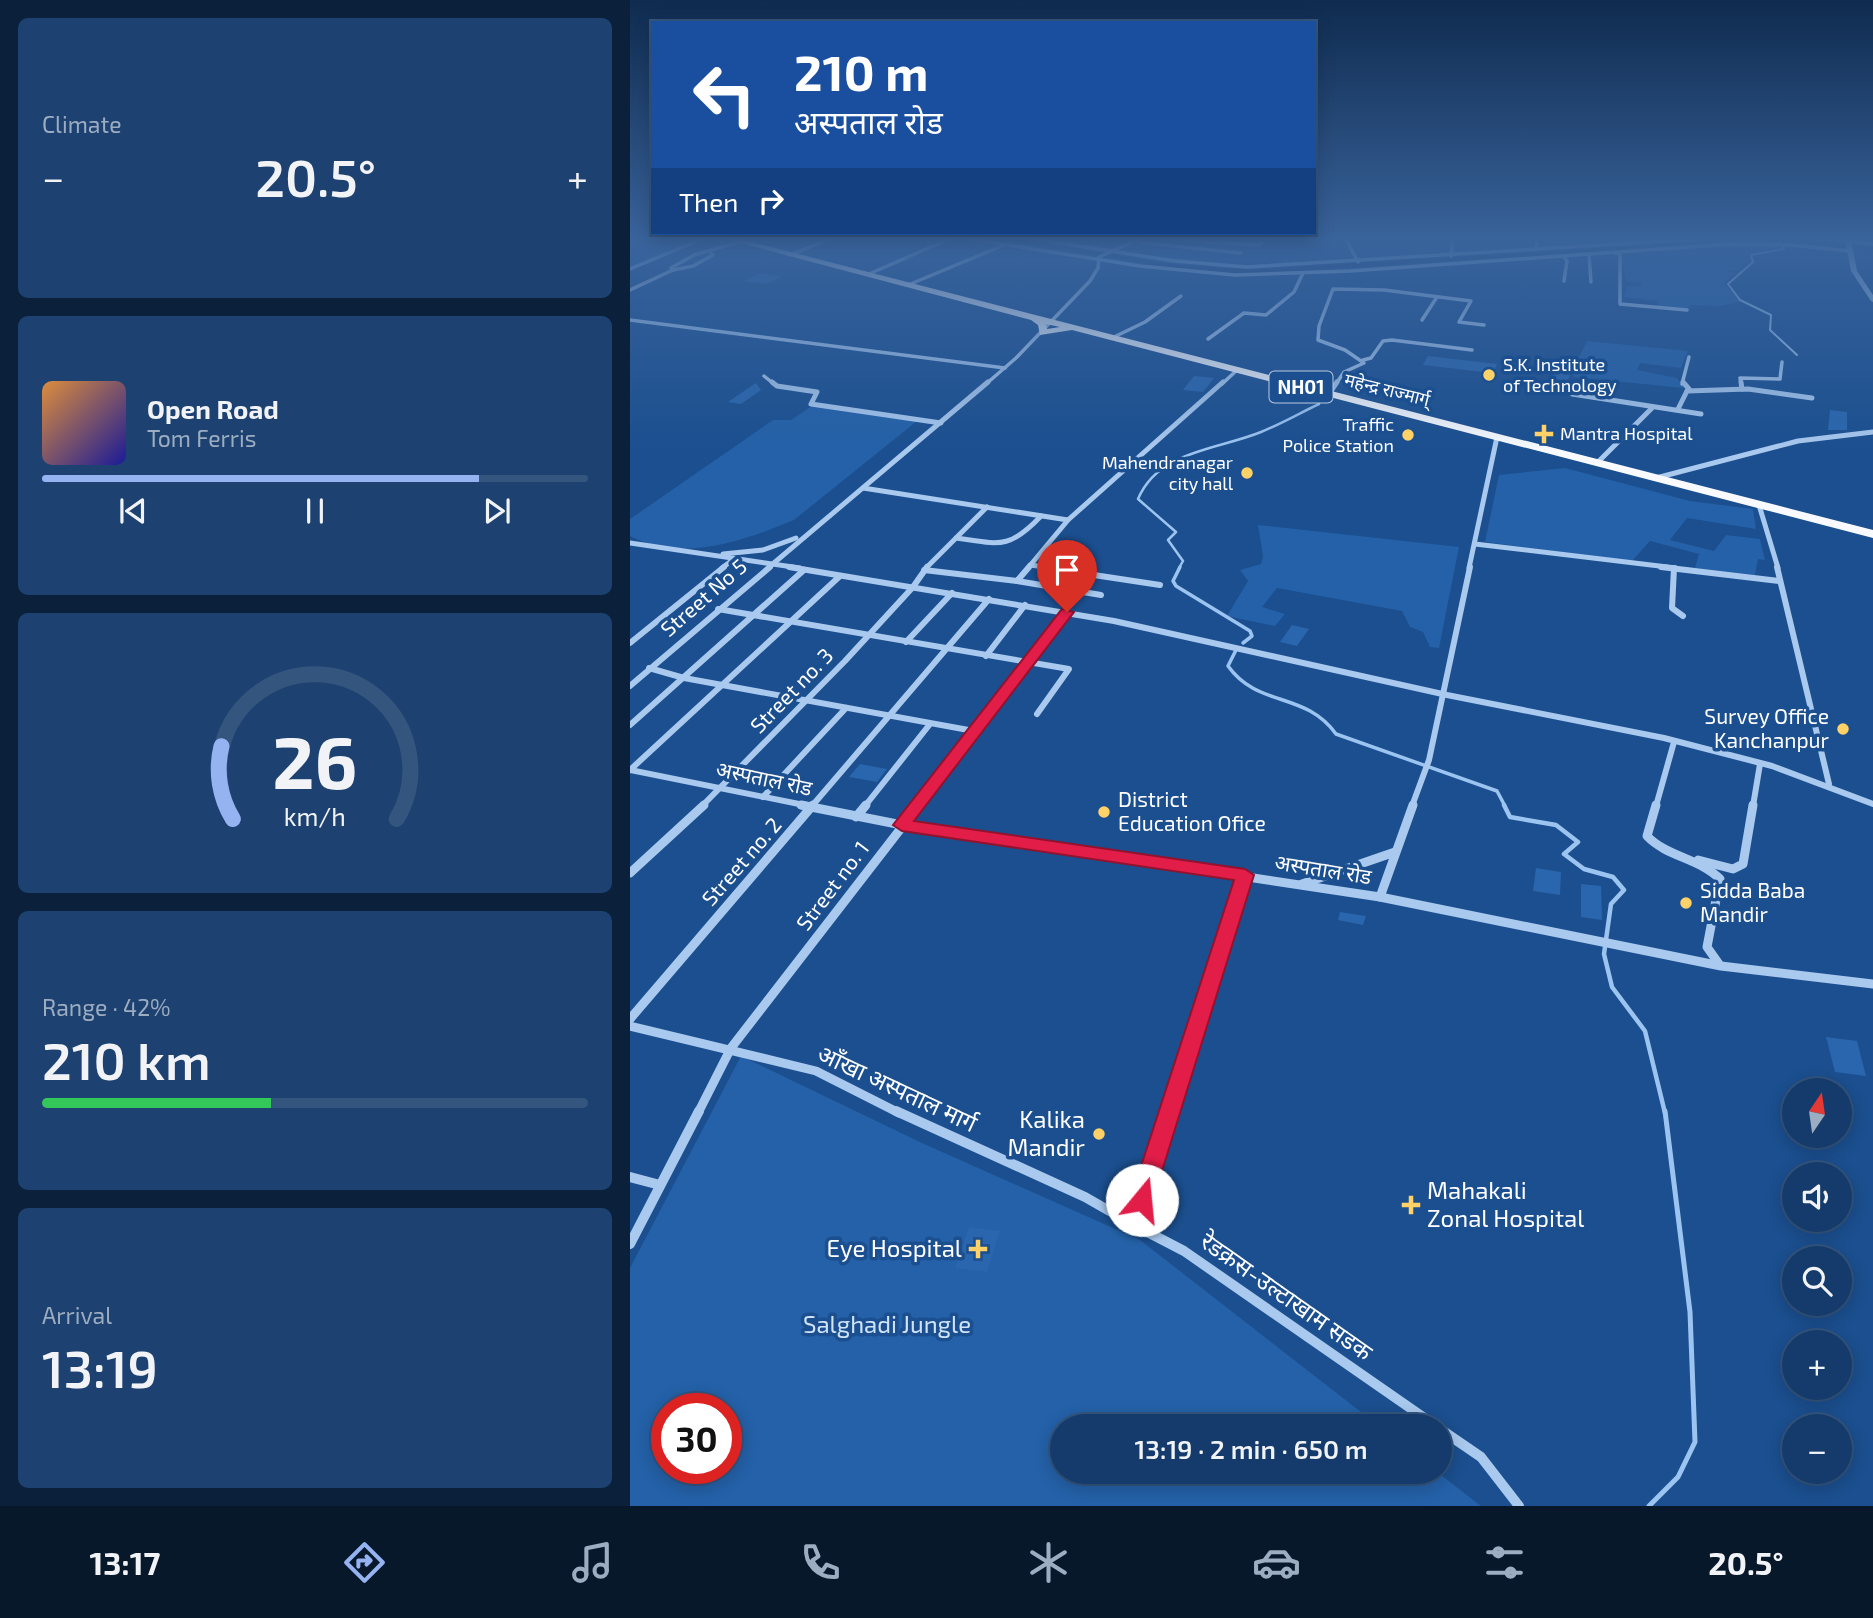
<!DOCTYPE html>
<meta charset="utf-8">
<style>
body{margin:0;font-family:"Exo 2","Noto Sans Devanagari",sans-serif;background:#1d4271;color:#f1f3f6;height:100vh;display:flex;flex-direction:column;font-size:26px;white-space:nowrap}
*{box-sizing:border-box;margin:0}
p{font-size:23px;color:#9dadc1}
.icon{flex:none;width:38px;height:38px;fill:none;stroke:currentColor;stroke-width:2;stroke-linecap:round;stroke-linejoin:round}
.map{position:relative;flex:1;overflow:hidden}
.drawer{display:flex;flex-direction:column;gap:18px;padding:18px;background:#0b203b;width:630px}
.drawer>*{flex:none}
.guide{position:absolute;left:21px;top:21px;width:665px;height:214px;border-radius:0px;box-shadow:0 4px 18px #0003,0 0 0 2px #33557e;background:#1a4fa0;color:#fff;overflow:hidden}
.needle{width:46px;rotate:13deg}
.buttons{position:absolute;left:1152px;top:1078px;display:grid;gap:14px}
.buttons a{display:grid;place-items:center;width:70px;height:70px;border-radius:50%;background:#143b6b;box-shadow:0 4px 18px #0003,0 0 0 2px #33557e;font-size:35px}
.speed{position:absolute;left:21px;top:1393px;display:flex;gap:14px;font-size:35px;font-weight:700;text-align:center}
.speed>*{display:grid;place-content:center;width:91px;height:91px;border-radius:50%;background:#143b6b;box-shadow:0 4px 18px #0003,0 0 0 2px #33557e;line-height:1}
.speed .limit{border:10px solid #d22;background:#fff;color:#111}
.pin{position:absolute;display:grid;place-items:center;width:60px;height:60px;color:#fff;margin:-72px -30px;border-radius:50% 50% 50% 0;rotate:-45deg;box-shadow:0 0 7px #0007}
.pin .icon{rotate:45deg}
.me{position:absolute;width:77px;margin:-38px;rotate:17deg;stroke-linejoin:round;filter:drop-shadow(0 0 5px #0008)}
.turn{display:flex;align-items:center;gap:24px;height:147px;padding:0 28px;font-size:32px}
.turn .icon{width:91px;height:91px;stroke-width:2.5}
.turn b{display:block;font-size:49px;line-height:60px}
.then{display:flex;align-items:center;height:66px;padding:0 28px;background:#0003;gap:14px;font-size:26px}
.big{font-size:52px;font-weight:600;line-height:1.1}
.drawer .card{flex:1;display:flex;flex-direction:column;justify-content:center;gap:10px;min-width:0;padding:0 24px;border-radius:10px;background:#1d4271}
.drawer .dial{align-items:center;gap:0}
.dial svg{height:182px;overflow:visible;fill:none;stroke:#33557e;stroke-width:7;stroke-linecap:round;text-anchor:middle}
.dial text{fill:#f1f3f6;stroke:none}
.song{display:flex;align-items:center;gap:21px}
.cover{width:84px;height:84px;border-radius:10px;background:linear-gradient(135deg,hsl(30 70% 55%),hsl(240 70% 35%))}
.played{height:7px;border-radius:4px;background:linear-gradient(90deg,#95b2f1 80%,#33557e 80%)}
.keys{display:flex;justify-content:space-around;direction:ltr}
.heat{display:flex;justify-content:space-between;align-items:center;font-size:38px;direction:ltr}
.charge{height:10px;border-radius:5px;background:linear-gradient(90deg,#34c759 42%,#33557e 0)}
.trip{position:absolute;left:420px;top:1414px;width:402px;height:70px;border-radius:35px;background:#143b6b;box-shadow:0 4px 18px #0003,0 0 0 2px #33557e;font-weight:600;line-height:70px;text-align:center}
.tabs{display:flex;height:112px;justify-content:space-around;align-items:center;background:#08182b;color:#9dadc1}
.tabs .icon{width:49px;height:49px}
.tabs .current{color:#95b2f1}
.tabs b{font-size:32px;color:#f1f3f6}
main{display:flex;flex:1;min-height:0}
.map>svg:first-child{display:block}
.green{fill:#2461a8;fill-rule:evenodd}
.lines{fill:none;stroke-linecap:round;stroke-linejoin:round}
.stream-far4{stroke:#9cc4f0;stroke-width:2}
.stream-far3{stroke:#9cc4f0;stroke-width:2.5}
.stream-far2{stroke:#9cc4f0;stroke-width:3.5}
.stream-far1{stroke:#9cc4f0;stroke-width:4.5}
.stream{stroke:#9cc4f0;stroke-width:5}
.canal{fill:#123a6d;fill-rule:evenodd}
.building{fill:#2a66ad}
.minor-far4{stroke:#a9c9ee;stroke-width:3.5}
.minor-far3{stroke:#a9c9ee;stroke-width:5}
.minor-far2{stroke:#a9c9ee;stroke-width:6}
.minor-far1{stroke:#a9c9ee;stroke-width:9}
.minor{stroke:#a9c9ee;stroke-width:10}
.tertiary{fill:#a9c9ee;fill-rule:evenodd}
.trunk{fill:#f8faff;fill-rule:evenodd}
.route{fill:#e11d48;stroke:#92132f;stroke-width:2}
.poi-dot{fill:#ffd166;stroke:#1b4f8f;stroke-width:2.5}
.labels{text-anchor:middle;stroke-width:7;stroke-linejoin:round;paint-order:stroke}
.far-poi-label{font-size:18px;fill:#fff;stroke:#1b4f8f;text-anchor:start}
.far-street-label{font-size:18px;fill:#fff;stroke:#1b4f8f}
.shield{fill:#1b4f8f;stroke:#bbcadd;stroke-width:2}
.shield-label{font-size:19px;font-weight:bold;fill:#fff}
.street-label{font-size:21px;fill:#fff;stroke:#1b4f8f}
.poi-label{font-size:21px;fill:#fff;stroke:#1b4f8f;text-anchor:start}
.near-street-label{font-size:24px;fill:#fff;stroke:#1b4f8f}
.near-poi-label{font-size:24px;fill:#fff;stroke:#1b4f8f;text-anchor:end}
.near-park-label{font-size:24px;fill:#cfe3fa;stroke:#1b4f8f}
</style>
<main>
<section class="drawer">
<div class="card"><p>Climate</p>
<div class="heat"><a>−</a><b class="big">20.5°</b><a>+</a></div>
</div>
<div class="card">
<div class="song"><i class="cover"></i><div><b>Open Road</b><p>Tom Ferris</p></div></div>
<div class="played"></div>
<div class="keys"><svg class="icon" aria-label="previous" viewBox="0 0 24 24"><path d="M18 5L8 12l10 7zM5 5v14"/></svg><svg class="icon" aria-label="pause" viewBox="0 0 24 24"><path d="M8 5v14M16 5v14"/></svg><svg class="icon" aria-label="next" viewBox="0 0 24 24"><path d="M6 5l10 7-10 7zM19 5v14"/></svg></div>
</div>
<div class="card dial"><svg viewBox="0 0 100 80">
<path d="M14 69A42 42 0 1 1 86 69"/>
<path d="M14 69A42 42 0 0 1 9 37" stroke="#95b2f1"/>
<text x="50" y="56" font-size="32" font-weight="700">26</text>
<text x="50" y="72" font-size="11">km/h</text>
</svg></div>
<div class="card"><p>Range · 42%</p><b class="big">210 km</b><div class="charge"></div></div>
<div class="card"><p>Arrival</p><b class="big">13:19</b></div>
</section>
<div class="map">
<svg width="1243" height="1506" viewBox="0 0 1243 1506">
<rect width="100%" height="100%" fill="#1b4f8f"/>
<g class="green">
<path d="M0,239h70l-70,28z"/>
<path d="M1101,245l47,1v3l-32,6 4,5 -11,10 -15,1 12,2 -12,10 17,19 -22,4 -28,-1 -3,5 -31,-3 1,-6 -34,-4 3,-11h14v-3l-15,-2 -5,-24h18v-6z"/>
<path d="M957,341l101,10 -7,17 -41,-5 -3,7 40,8 7,10 -110,-11 -2,-6z"/>
<path d="M182,406l105,15 -123,99c-51,21 -112,43 -164,16v-17l143,-99h18z"/>
<path d="M935,468l125,33 63,8 3,20 -69,-11 -17,22 44,11 12,-16 34,4 5,21 -7,-1 -3,16 -60,-7 4,-14 -49,-13 -18,20 -147,-19 14,-67z"/>
<path d="M628,525l201,22 -20,101 -9,-1 -7,-15 -13,-5 -8,-16 -125,-23 -15,19 23,7 -10,12 -48,-10 21,-35 -8,-11 21,-6 2,-8z"/>
<path d="M111,1056l181,87 218,97 239,186h-317v46h375l44,34h-851v-238zM37,1409h59v59h-59z"/>
</g>
<g class="lines">
<path class="stream-far4" d="M1152,246l2,3 -33,6 2,7 -25,22 12,16 31,15 -1,15 27,25"/>
<path class="stream-far3" d="M549,568l4,-7 -15,-21 8,-8 -38,-33c21,-49 79,-49 123,-67 20,-8 39,-19 58,-28"/>
<g class="stream-far2">
<path d="M550,567l-7,14 3,5 74,45 2,5 -9,7"/>
<path d="M606,650l-8,16c30,42 77,25 108,68l161,57 8,15"/>
</g>
<path class="stream-far1" d="M874,805l6,12 46,8 22,17 -14,12 20,15 29,8 11,13 -13,14 -7,50 8,33 33,44 20,82"/>
<path class="stream" d="M1019,1506l29,-29 17,-35 -5,-130 -25,-201"/>
<path class="canal" d="M372,239h14l155,25 77,6 489,-31 63,1 73,7v4l-73,-7 -63,-1 -489,31 -77,-6z"/>
</g>
<g class="building">
<path d="M130,273l23,3 -16,8 -23,-3z"/>
<path d="M798,356l69,8 -6,14 -11,-2 3,-4 -60,-7z"/>
<path d="M925,371l16,1 -7,21 -17,-1z"/>
<path d="M564,376l20,2 -11,14 -20,-2z"/>
<path d="M126,383l5,7 -20,14 -13,-2z"/>
<path d="M1200,410l17,2v18h-19z"/>
<path d="M662,625l17,4 -12,17 -17,-4z"/>
<path d="M230,764l27,5 -10,13 -28,-5z"/>
<path d="M906,868l25,4 -1,23 -27,-4z"/>
<path d="M951,884l20,2 1,34 -21,-3z"/>
<path d="M710,912l26,4 -3,9 -25,-5z"/>
<path d="M1196,1037l31,4 9,35 -31,-4z"/>
<path d="M339,1227l31,4 -13,41 -32,-4z"/>
</g>
<g class="lines">
<g class="minor-far4">
<path d="M340,239l170,27 95,9 115,-4 380,-27 61,1 60,6"/>
<path d="M404,239l141,22 72,6 451,-28"/>
<path d="M532,239l97,6 7,-6"/>
<path d="M716,239l12,23"/>
<path d="M1200,239l43,5"/>
<path d="M506,242l105,11"/>
<path d="M906,250l1,-11"/>
<path d="M985,253l5,1v50l67,6"/>
<path d="M959,254l2,28"/>
<path d="M160,255l39,-16"/>
<path d="M821,256l2,-17"/>
<path d="M933,256l4,5 -3,20"/>
<path d="M0,269l72,-30"/>
<path d="M43,270l20,-4 20,-11 -2,-2"/>
<path d="M239,274l80,-35"/>
<path d="M278,285l96,-40"/>
<path d="M0,290l43,-20 -2,-2 23,-13 45,-13"/>
<path d="M0,320l375,48"/>
<path d="M792,320l15,-23"/>
<path d="M484,337l31,-15 36,-26"/>
<path d="M578,339l36,-26 22,2 28,-23 9,-19"/>
<path d="M733,360l8,-2 12,-17 9,-1 80,10"/>
<path d="M134,376l10,8"/>
<path d="M356,384l30,-26 74,-77 8,-13 1,-11 40,-18"/>
<path d="M592,384l15,-14"/>
<path d="M706,384l8,-12 20,-9 -19,-13 -27,-10 1,-14 14,-37 51,1 87,11 -12,21 25,3"/>
<path d="M1052,384l7,-27"/>
<path d="M1111,384l-1,-6 40,1 2,-17"/>
</g>
<g class="minor-far3">
<path d="M142,382l5,4 40,6 -6,12 130,19"/>
<path d="M1053,382l6,7 -2,2"/>
<path d="M1111,382l1,7"/>
<path d="M699,394l8,-12"/>
<path d="M942,394l129,20"/>
<path d="M1048,409l9,-18 61,-2 64,9"/>
<path d="M967,463l55,-55"/>
<path d="M1026,478l142,-37 75,-9"/>
<path d="M233,488l205,32 155,-138"/>
<path d="M1129,505l19,63"/>
<path d="M326,538c43,6 53,12 85,-22"/>
<path d="M0,543l170,25"/>
<path d="M845,544l201,24"/>
<path d="M93,554l40,-4 33,-12"/>
<path d="M400,565l22,3"/>
<path d="M92,568l12,-9"/>
<path d="M138,568l220,-186"/>
<path d="M296,568l61,-61"/>
<path d="M398,568l40,-48"/>
<path d="M839,568l28,-131"/>
</g>
<g class="minor-far2">
<path d="M159,567l325,54 333,74 217,43 108,28 101,38"/>
<path d="M411,567l119,18"/>
<path d="M1031,567l118,14"/>
<path d="M1147,567l52,217"/>
<path d="M1044,568l-2,40 11,8"/>
<path d="M294,570l93,11 12,-14"/>
<path d="M387,581l84,14"/>
<path d="M88,609l351,60 -32,45"/>
<path d="M276,642l46,-49"/>
<path d="M0,643l94,-76"/>
<path d="M356,656l39,-51"/>
<path d="M19,668l35,10 290,53"/>
<path d="M0,686l140,-119"/>
<path d="M0,725l174,-155"/>
<path d="M0,770l179,36"/>
<path d="M0,770l210,-194"/>
<path d="M133,797l83,-89"/>
<path d="M72,806l143,-145 68,-74 14,-20"/>
<path d="M182,806l177,-207"/>
<path d="M235,806l65,-82"/>
<path d="M287,806l150,-194"/>
<path d="M782,806l17,-46 41,-193"/>
<path d="M1026,806l18,-64"/>
<path d="M1123,806l7,-42"/>
</g>
<g class="minor-far1">
<path d="M171,805l101,20 478,72 341,69 152,18"/>
<path d="M1026,805l-9,31c20,21 52,22 73,43l-13,68 12,17"/>
<path d="M226,817l10,-12"/>
<path d="M1068,860l35,9 10,-5 10,-59"/>
<path d="M0,873l74,-68"/>
<path d="M672,884l93,-32"/>
<path d="M750,897l33,-92"/>
<path d="M0,1019l183,-214"/>
<path d="M0,1026l186,45 83,42"/>
<path d="M68,1113l33,-65 188,-243"/>
<path d="M540,1113l75,-238"/>
</g>
<g class="minor">
<path d="M266,1111l189,86 49,28"/>
<path d="M540,1111l-36,114 50,26 252,175"/>
<path d="M0,1177l30,8"/>
<path d="M0,1244l69,-133"/>
<path d="M810,1429l41,28 38,49"/>
</g>
<path class="tertiary" d="M1215,239h6l6,32 16,24v7l-2,-1 -20,-30z"/>
<path class="trunk" d="M95,239h15l1133,291v8l-801,-208 -32,5 -2,-10 -7,-5zM416,324l14,3 -13,2z"/>
</g>
<linearGradient id="sky" x2="0" y2="1"><stop stop-color="#0f2b4f"/><stop offset="0.53" stop-color="#39639b"/><stop offset="1" stop-color="#39639b" stop-opacity="0"/></linearGradient>
<rect width="1243" height="450" fill="url(#sky)"/>
<path class="route" d="M432,609l12,3 -160,209 331,48 9,6 -101,325 -3,7 -8,3 -8,-3 -4,-7 104,-320 -332,-49 -9,-6z"/>
<g class="poi-dot">
<circle cx="859" cy="375" r="7"/>
<path d="M910.5 423.5h7v7h7v7h-7v7h-7v-7h-7v-7h7z"/>
<circle cx="778" cy="435" r="7"/>
<circle cx="617" cy="473" r="7"/>
<circle cx="1213" cy="729" r="7"/>
<circle cx="474" cy="812" r="7"/>
<circle cx="1056" cy="903" r="7"/>
<circle cx="469" cy="1134" r="7"/>
<path d="M777.5 1194.5h7v7h7v7h-7v7h-7v-7h-7v-7h7z"/>
<path d="M344.5 1238.5h7v7h7v7h-7v7h-7v-7h-7v-7h7z"/>
</g>
<g class="labels">
<g class="far-poi-label">
<text x="873" y="371">S.K. Institute<tspan x="873" dy="21">of Technology</tspan></text>
<text x="764" y="431" text-anchor="end">Traffic<tspan x="764" dy="21">Police Station</tspan></text>
<text x="930" y="440">Mantra Hospital</text>
<text x="603" y="469" text-anchor="end">Mahendranagar<tspan x="603" dy="21">city hall</tspan></text>
</g>
<g class="far-street-label">
<text transform="translate(757 390) rotate(14)" y="6">महेन्द्र राज्मार्ग्</text>
</g>
<rect class="shield" x="639.5" y="371.5" width="63" height="31" rx="5"/>
<g class="shield-label">
<text x="671" y="394">NH01</text>
</g>
<g class="street-label">
<text transform="translate(74 598) rotate(-41)" y="7">Street No 5</text>
<text transform="translate(162 691) rotate(-46)" y="7">Street no. 3</text>
<text transform="translate(134 779) rotate(12)" y="7">अस्पताल रोड</text>
<text transform="translate(112 862) rotate(-49)" y="7">Street no. 2</text>
<text transform="translate(693 870) rotate(9)" y="7">अस्पताल रोड</text>
<text transform="translate(203 886) rotate(-53)" y="7">Street no. 1</text>
</g>
<g class="poi-label">
<text x="1199" y="724" text-anchor="end">Survey Office<tspan x="1199" dy="24">Kanchanpur</tspan></text>
<text x="488" y="807">District<tspan x="488" dy="24">Education Ofice</tspan></text>
<text x="1070" y="898">Sidda Baba<tspan x="1070" dy="24">Mandir</tspan></text>
</g>
<g class="near-street-label">
<text transform="translate(267 1089) rotate(25)" y="8">आँखा अस्पताल मार्ग</text>
<text transform="translate(656 1297) rotate(35)" y="8">रेडक्रस-उल्टाखाम सडक</text>
</g>
<g class="near-poi-label">
<text x="455" y="1128">Kalika<tspan x="455" dy="28">Mandir</tspan></text>
<text x="797" y="1199" text-anchor="start">Mahakali<tspan x="797" dy="28">Zonal Hospital</tspan></text>
<text x="332" y="1257">Eye Hospital</text>
</g>
<g class="near-park-label">
<text x="257" y="1333">Salghadi Jungle</text>
</g>
</g>
</svg>
<div class="buttons">
<a><svg class="needle" viewBox="-14 -14 28 28"><path d="M0-13l5 13h-10z" fill="#e53935"/><path d="M0 13l5-13h-10z" fill="#9dadc1"/></svg></a>
<a><svg class="icon" aria-label="sound" viewBox="0 0 24 24"><path d="M4 9h4l5-4v14l-5-4H4zM17 9q2 3 0 6"/></svg></a>
<a><svg class="icon" aria-label="search" viewBox="0 0 24 24"><circle cx="10" cy="10" r="6"/><path d="M15 15l6 6"/></svg></a>
<a>+</a>
<a>−</a>
</div>
<div class="speed"><div class="limit">30</div></div>
<div class="pin" style="left:437px;top:612px;background:#d93025"><svg class="icon" aria-label="arrive" viewBox="0 0 24 24"><path d="M6 21V4h12l-3 4 3 4H6"/></svg></div>
<svg class="me" style="left:512px;top:1200px" viewBox="-20 -20 40 40"><circle r="19" fill="#fff"/><path d="M0-13L10 11 0 6-10 11z" fill="#e11d48"/></svg>
<div class="trip">13:19 · 2 min · 650 m</div>
<div class="guide">
<div class="turn"><svg class="icon" aria-label="left" viewBox="0 0 24 24"><path d="M17 20v-9H6M10 6l-5 5 5 5"/></svg><div><b>210 m</b>अस्पताल रोड</div></div>
<div class="then">Then<svg class="icon" aria-label="right" viewBox="0 0 24 24"><path d="M7 20v-9h11M14 6l5 5-5 5"/></svg></div>
</div>
</div>
</main>
<nav class="tabs">
<b>13:17</b>
<svg class="icon current" aria-label="directions" viewBox="0 0 24 24"><path d="M12 3l9 9-9 9-9-9zM9 14v-3h6M13 9l2 2-2 2"/></svg>
<svg class="icon" aria-label="music" viewBox="0 0 24 24"><path d="M9 18V5l10-2v13"/><circle cx="6" cy="18" r="3"/><circle cx="16" cy="16" r="3"/></svg>
<svg class="icon" aria-label="phone" viewBox="0 0 24 24"><path d="M5 4h4l2 5-3 2q2 4 5 5l2-3 5 2v4C11 20 4 13 5 4z"/></svg>
<svg class="icon" aria-label="climate" viewBox="0 0 24 24"><path d="M12 3v18M4 7l16 10M4 17L20 7"/></svg>
<svg class="icon" aria-label="car" viewBox="0 0 24 24"><path d="M5 17H2v-5l4-1 3-4h7l3 4 3 1v5h-3M9 17h6M6 11h13"/><circle cx="7" cy="17" r="2"/><circle cx="17" cy="17" r="2"/></svg>
<svg class="icon" aria-label="filters" viewBox="0 0 24 24"><path d="M4 7h16M4 17h16"/><circle cx="9" cy="7" r="2"/><circle cx="15" cy="17" r="2"/></svg>
<b>20.5°</b>
</nav>
